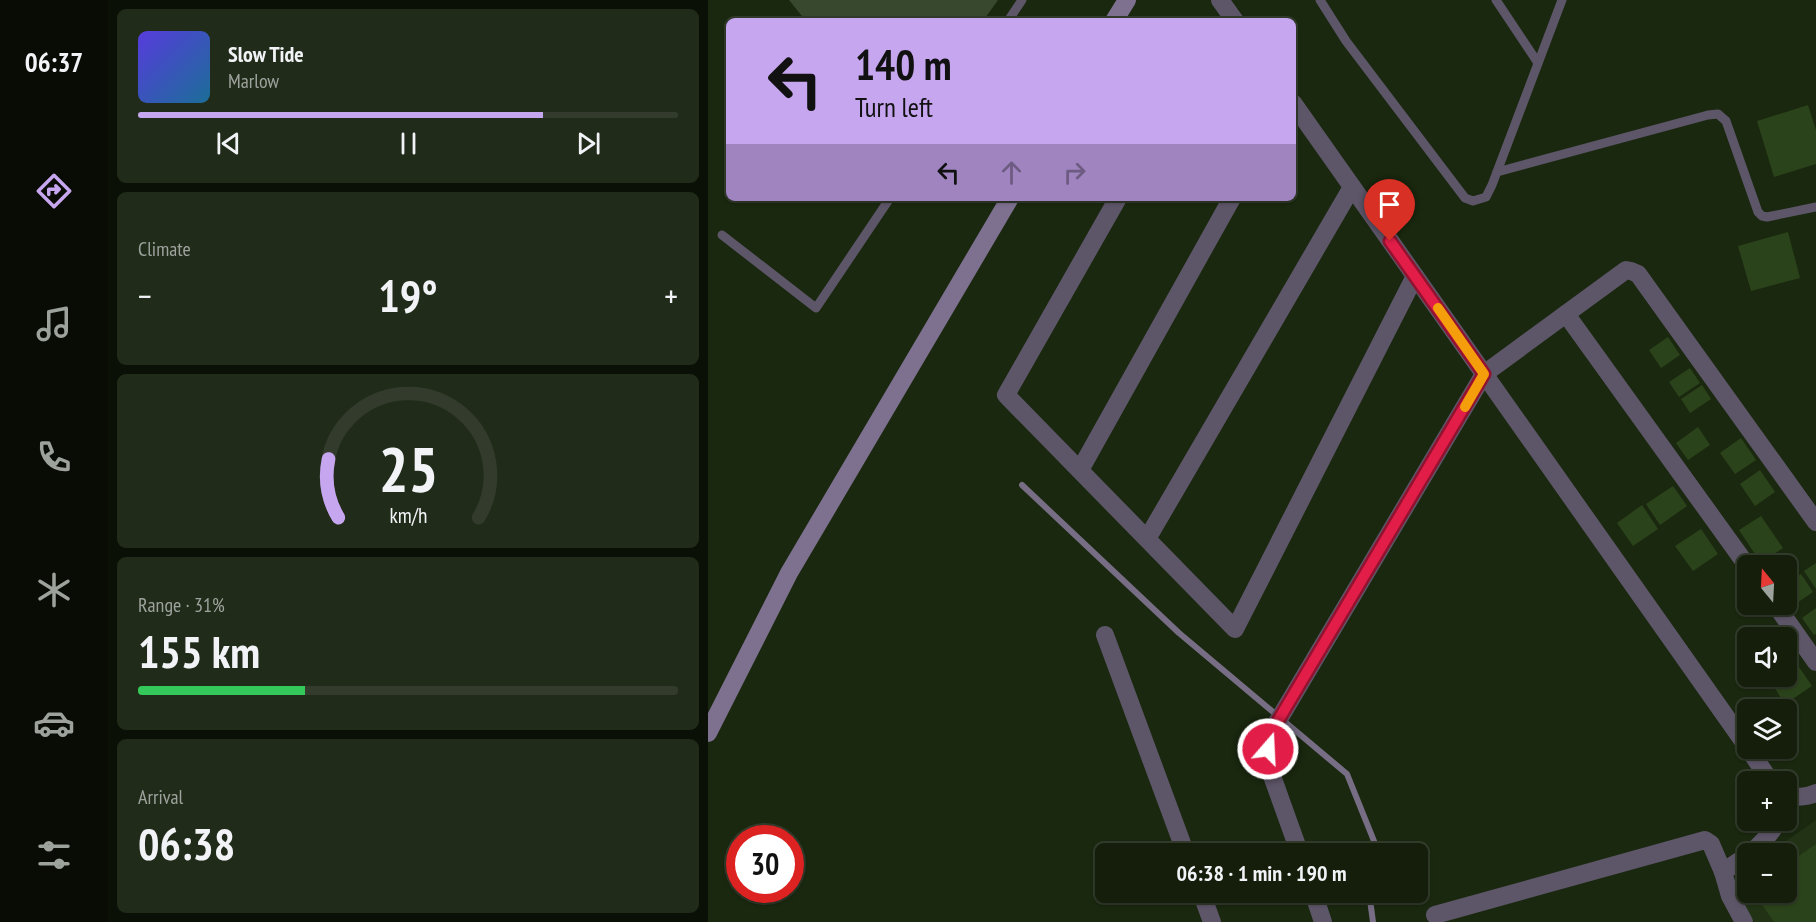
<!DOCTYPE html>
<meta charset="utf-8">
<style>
body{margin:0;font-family:"PT Sans Narrow",sans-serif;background:#212b19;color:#f1f3f6;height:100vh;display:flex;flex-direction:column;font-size:22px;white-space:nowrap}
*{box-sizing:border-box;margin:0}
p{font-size:20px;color:#9da29d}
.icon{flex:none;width:33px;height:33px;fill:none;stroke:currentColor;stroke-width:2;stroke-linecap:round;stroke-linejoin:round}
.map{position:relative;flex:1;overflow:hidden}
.details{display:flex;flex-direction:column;gap:9px;padding:9px;background:#0b1006;width:600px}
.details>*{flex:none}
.top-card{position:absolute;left:18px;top:18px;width:570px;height:183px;border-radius:9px;box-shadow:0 2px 4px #0004,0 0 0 2px #333c2c;background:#c7a6f0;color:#111;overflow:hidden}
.needle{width:39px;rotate:342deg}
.tools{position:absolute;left:1029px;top:555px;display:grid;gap:12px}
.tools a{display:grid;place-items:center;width:60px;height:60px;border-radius:9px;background:#141e0b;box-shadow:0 2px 4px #0004,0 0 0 2px #333c2c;font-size:30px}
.speed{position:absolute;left:18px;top:825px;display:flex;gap:12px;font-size:30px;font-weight:700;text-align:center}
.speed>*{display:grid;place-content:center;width:78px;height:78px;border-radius:50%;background:#141e0b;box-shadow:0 2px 4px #0004,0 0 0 2px #333c2c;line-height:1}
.speed .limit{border:9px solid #d22;background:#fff;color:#111}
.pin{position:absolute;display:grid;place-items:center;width:51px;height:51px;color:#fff;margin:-62px -26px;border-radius:50% 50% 50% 0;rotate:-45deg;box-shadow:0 0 6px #0007}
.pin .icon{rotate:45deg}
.me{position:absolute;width:66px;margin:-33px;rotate:19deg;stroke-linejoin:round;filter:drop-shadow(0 0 4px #0008)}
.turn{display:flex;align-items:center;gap:21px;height:126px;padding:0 30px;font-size:27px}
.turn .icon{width:78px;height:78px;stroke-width:2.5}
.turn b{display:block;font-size:42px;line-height:51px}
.lanes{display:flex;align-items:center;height:57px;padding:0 30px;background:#0003;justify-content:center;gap:30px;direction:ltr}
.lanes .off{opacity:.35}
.big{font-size:45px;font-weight:700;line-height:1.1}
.details .tile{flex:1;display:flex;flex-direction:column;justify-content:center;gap:9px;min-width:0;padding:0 21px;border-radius:9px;background:#212b19}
.details .dial{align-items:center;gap:0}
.dial svg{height:156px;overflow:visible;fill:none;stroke:#333c2c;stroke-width:7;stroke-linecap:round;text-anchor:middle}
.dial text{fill:#f1f3f6;stroke:none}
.song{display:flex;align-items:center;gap:18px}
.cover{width:72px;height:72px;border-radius:9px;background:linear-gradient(135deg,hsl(250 70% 55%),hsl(200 70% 35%))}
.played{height:6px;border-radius:3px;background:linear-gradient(90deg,#c7a6f0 75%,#333c2c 75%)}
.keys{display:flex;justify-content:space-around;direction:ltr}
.heat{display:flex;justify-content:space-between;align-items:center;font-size:33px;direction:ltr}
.charge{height:9px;border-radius:4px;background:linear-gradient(90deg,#34c759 31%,#333c2c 0)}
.trip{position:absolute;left:387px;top:843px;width:333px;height:60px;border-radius:9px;background:#141e0b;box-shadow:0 2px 4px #0004,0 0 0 2px #333c2c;font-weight:700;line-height:60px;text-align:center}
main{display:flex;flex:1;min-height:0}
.tabs{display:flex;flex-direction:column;width:108px;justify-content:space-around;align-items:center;background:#080c04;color:#9da29d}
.tabs .icon{width:42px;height:42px}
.tabs .active{color:#c7a6f0}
.tabs b{font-size:27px;color:#f1f3f6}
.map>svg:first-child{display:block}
.built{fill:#213314}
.green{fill:#38482e}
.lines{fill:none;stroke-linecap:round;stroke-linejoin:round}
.stream{stroke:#776e85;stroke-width:6}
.building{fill:#2b431a}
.lane{stroke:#5d5568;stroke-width:9}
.street{stroke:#5d5568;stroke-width:18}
.secondary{stroke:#7e7190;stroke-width:18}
.route-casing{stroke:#92132f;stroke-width:15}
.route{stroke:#e11d48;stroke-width:10}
.slow{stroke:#f59e0b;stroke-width:10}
</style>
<main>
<nav class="tabs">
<b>06:37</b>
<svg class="icon active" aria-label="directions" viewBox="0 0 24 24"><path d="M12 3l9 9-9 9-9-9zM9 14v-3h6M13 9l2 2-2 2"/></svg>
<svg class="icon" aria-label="music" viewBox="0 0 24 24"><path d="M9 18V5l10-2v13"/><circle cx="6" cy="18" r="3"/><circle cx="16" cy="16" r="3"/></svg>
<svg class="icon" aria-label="phone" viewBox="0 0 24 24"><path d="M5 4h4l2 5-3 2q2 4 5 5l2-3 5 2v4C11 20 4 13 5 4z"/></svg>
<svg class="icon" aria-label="climate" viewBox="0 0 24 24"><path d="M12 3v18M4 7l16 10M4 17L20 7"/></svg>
<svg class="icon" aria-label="car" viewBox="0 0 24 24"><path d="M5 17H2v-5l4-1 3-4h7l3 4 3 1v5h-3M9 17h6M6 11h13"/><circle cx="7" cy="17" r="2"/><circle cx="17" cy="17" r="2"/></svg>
<svg class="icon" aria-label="filters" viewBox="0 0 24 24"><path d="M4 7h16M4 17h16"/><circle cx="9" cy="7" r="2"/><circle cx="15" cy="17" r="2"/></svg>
</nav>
<section class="details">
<div class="tile">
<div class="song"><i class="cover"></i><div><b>Slow Tide</b><p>Marlow</p></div></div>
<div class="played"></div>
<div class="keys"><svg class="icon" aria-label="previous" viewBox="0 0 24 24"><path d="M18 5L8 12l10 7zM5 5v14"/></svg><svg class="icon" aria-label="pause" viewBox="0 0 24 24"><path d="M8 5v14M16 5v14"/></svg><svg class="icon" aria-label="next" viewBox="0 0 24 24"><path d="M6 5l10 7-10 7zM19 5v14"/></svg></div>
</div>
<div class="tile"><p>Climate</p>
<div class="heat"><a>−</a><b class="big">19°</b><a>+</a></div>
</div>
<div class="tile dial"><svg viewBox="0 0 100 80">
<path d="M14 69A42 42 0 1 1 86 69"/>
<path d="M14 69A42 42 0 0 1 9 39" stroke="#c7a6f0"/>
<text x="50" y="56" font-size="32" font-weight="700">25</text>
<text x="50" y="72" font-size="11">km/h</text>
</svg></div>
<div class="tile"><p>Range · 31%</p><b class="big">155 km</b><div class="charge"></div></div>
<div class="tile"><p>Arrival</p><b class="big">06:38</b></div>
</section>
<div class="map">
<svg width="1108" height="922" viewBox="0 0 1108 922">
<rect width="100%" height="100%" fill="#1a280f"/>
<path class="built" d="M1108,820v102h-62l-25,-40 18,-13 1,23h38v-38l-17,-1z"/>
<path class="green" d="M81,0h209l-15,21h-177z"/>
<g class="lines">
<g class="stream">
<path d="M314,485l157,148 168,141 29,72 -2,8"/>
<path d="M661,892l4,30"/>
</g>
</g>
<g class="building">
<path d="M1100,105l8,25v34l-42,13 -17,-56z"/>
<path d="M1080,232l12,46 -49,13 -13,-45z"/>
<path d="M960,337l12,18 -19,13 -12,-18z"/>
<path d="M982,368l10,15 -21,14 -10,-15z"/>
<path d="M994,385l9,14 -21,14 -9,-14z"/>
<path d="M990,427l12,18 -22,15 -12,-17z"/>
<path d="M1033,438l15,22 -21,14 -15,-21z"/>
<path d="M1052,470l15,22 -20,14 -15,-22z"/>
<path d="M965,486l14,20 -27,19 -14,-21z"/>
<path d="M934,505l16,24 -25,17 -16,-23z"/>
<path d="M1053,516l22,32 -22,15 -22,-33z"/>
<path d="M993,529l17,25 -25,17 -18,-25z"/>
<path d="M1108,563v26l-12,-18z"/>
<path d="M1093,574l12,18 -22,15 -5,-8v-15z"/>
<path d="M1108,608v26l-2,1 -12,-17z"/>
<path d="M1087,661l17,25 -27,18 -17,-26 3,-2h15v-10z"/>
<path d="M1078,712l11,15 -11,7z"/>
<path d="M1108,844v78h-42l-21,-30h33v-27z"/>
</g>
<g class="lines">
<g class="lane">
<path d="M612,0l26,41 119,157 8,3 13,-4 6,-12 70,-185"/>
<path d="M788,0l42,63"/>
<path d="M300,21l14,-21"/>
<path d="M789,172l211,-57 10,-1 8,7 32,91 4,4 5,1 49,-10"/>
<path d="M14,235l94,73 74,-110"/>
</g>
<g class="street">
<path d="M512,0l15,21"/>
<path d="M585,103l455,645"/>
<path d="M410,198l-112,197 229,234 180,-353"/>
<path d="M858,314l182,253"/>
<path d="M372,470l152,-272"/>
<path d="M439,539l205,-352"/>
<path d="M1067,604l41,58"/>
<path d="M397,635l81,219"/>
<path d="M1040,748l23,34"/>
<path d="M1078,795c9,3 22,2 30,-2"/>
<path d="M592,854l-33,-92 2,-26 215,-362 142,-104 5,1 7,3 178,248"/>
<path d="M1041,854c12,-9 22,-21 30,-34"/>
<path d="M493,892l11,30"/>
<path d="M605,892l10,30"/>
<path d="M727,915l270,-75 6,4 12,28"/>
<path d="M1036,922l-14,-26 -7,-24 25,-17"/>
</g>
<g class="secondary">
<path d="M406,21l13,-21"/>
<path d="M0,733l81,-160 221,-375"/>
</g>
</g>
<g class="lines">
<g class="route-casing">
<path id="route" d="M560,749l1,-13 215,-362 -94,-133"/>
</g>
<use href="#route" class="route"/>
<path class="slow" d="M730,308l46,66 -19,33"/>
</g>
</svg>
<div class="tools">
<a><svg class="needle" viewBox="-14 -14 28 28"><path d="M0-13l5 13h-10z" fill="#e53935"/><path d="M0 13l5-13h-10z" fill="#9da29d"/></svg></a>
<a><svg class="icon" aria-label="sound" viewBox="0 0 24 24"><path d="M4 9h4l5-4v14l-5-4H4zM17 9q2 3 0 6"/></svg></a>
<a><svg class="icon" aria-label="layers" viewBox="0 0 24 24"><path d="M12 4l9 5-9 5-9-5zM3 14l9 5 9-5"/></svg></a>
<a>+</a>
<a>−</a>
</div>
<div class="speed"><div class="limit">30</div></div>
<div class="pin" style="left:682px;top:241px;background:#d93025"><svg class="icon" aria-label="arrive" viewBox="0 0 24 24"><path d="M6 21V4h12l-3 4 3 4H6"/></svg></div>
<svg class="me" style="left:560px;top:749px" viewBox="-20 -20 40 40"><circle r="17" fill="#e11d48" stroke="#fff" stroke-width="3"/><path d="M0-11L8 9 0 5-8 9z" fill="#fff"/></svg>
<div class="trip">06:38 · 1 min · 190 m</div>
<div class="top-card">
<div class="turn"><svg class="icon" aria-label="left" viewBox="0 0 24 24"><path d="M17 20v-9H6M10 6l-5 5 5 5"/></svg><div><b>140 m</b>Turn left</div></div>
<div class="lanes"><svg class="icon" aria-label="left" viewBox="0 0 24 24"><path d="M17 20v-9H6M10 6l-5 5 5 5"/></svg><svg class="icon off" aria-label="ahead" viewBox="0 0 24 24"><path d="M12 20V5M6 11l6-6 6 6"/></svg><svg class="icon off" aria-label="right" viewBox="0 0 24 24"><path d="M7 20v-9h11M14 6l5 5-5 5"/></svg></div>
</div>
</div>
</main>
